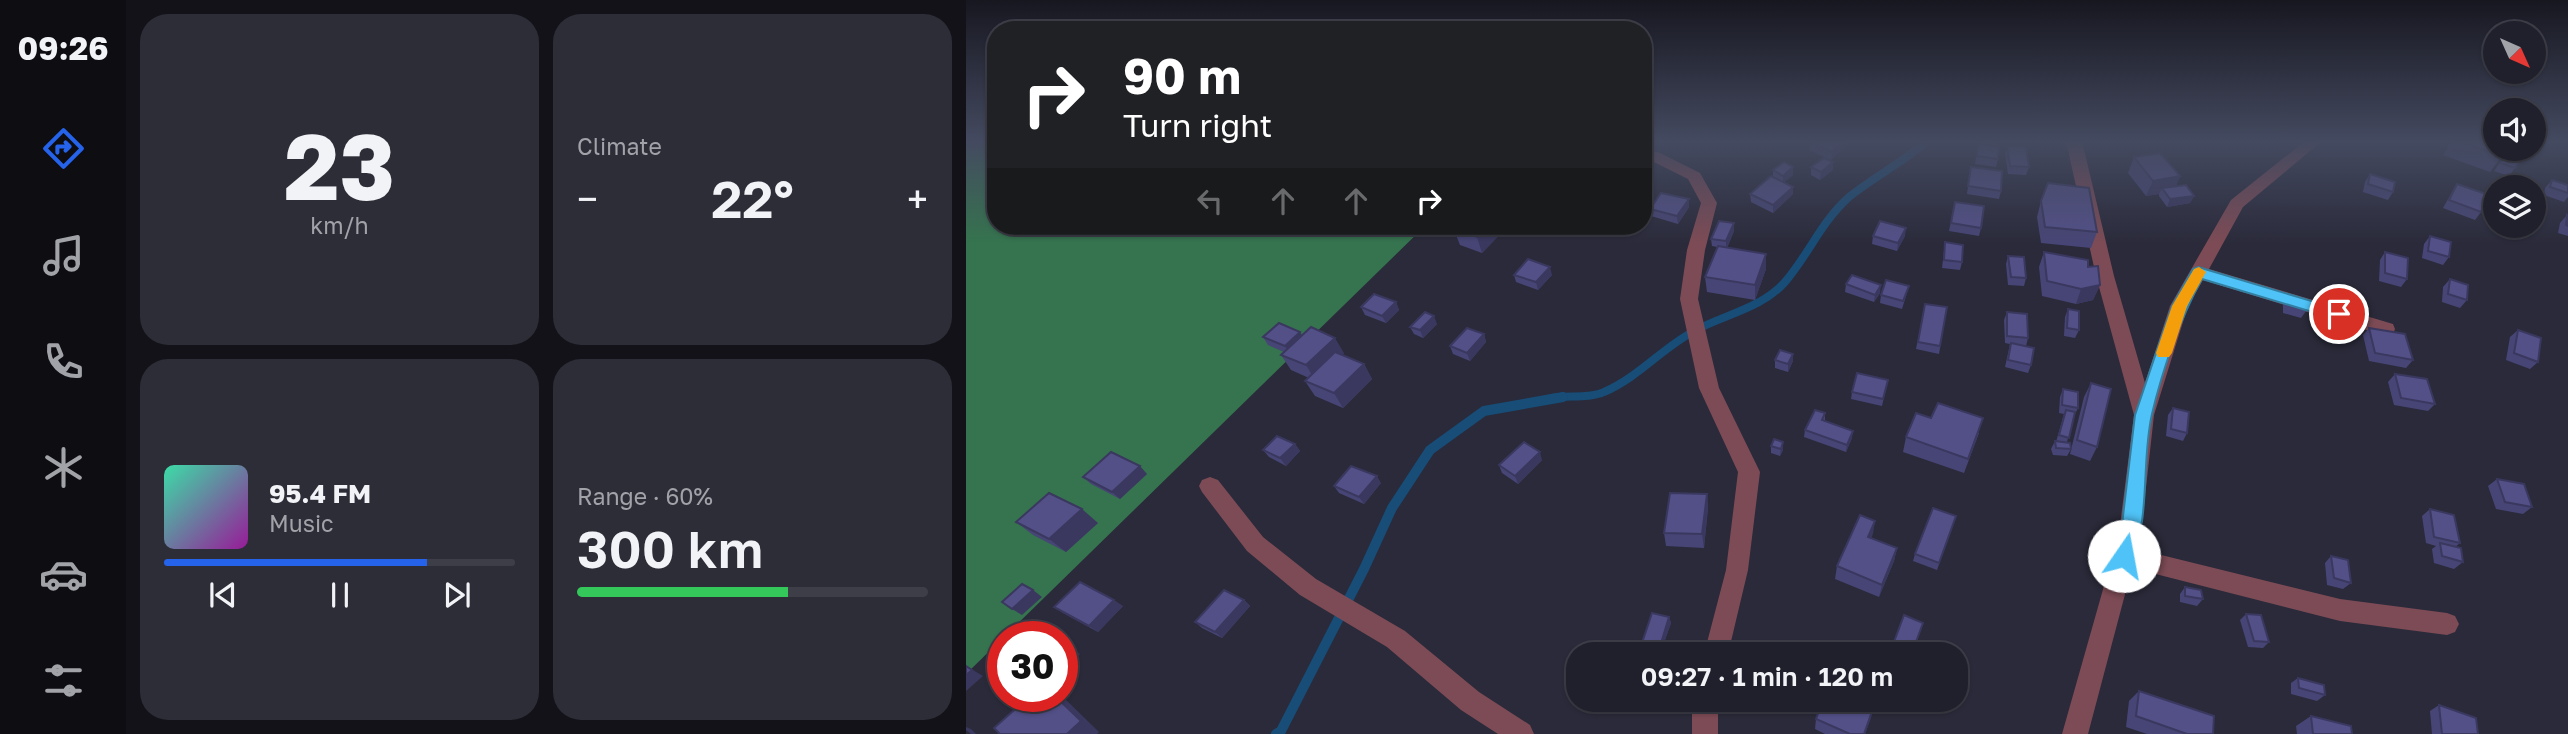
<!DOCTYPE html>
<meta charset="utf-8">
<style>
body{margin:0;font-family:"Golos Text",sans-serif;background:#2d2d38;color:#f1f3f6;height:100vh;display:flex;flex-direction:column;font-size:26px;white-space:nowrap}
*{box-sizing:border-box;margin:0}
p{font-size:23px;color:#a2a3a9}
.icon{flex:none;width:38px;height:38px;fill:none;stroke:currentColor;stroke-width:2;stroke-linecap:round;stroke-linejoin:round}
.map{position:relative;flex:1;overflow:hidden}
.sheet{display:flex;flex-direction:column;gap:14px;padding:14px;background:#121218;width:840px}
.sheet>*{flex:none}
.guide{position:absolute;left:21px;top:21px;width:665px;height:214px;border-radius:28px;box-shadow:0 2px 5px #0004,0 0 0 2px #3d3e48;background:#202124;color:#fff;overflow:hidden}
.needle{width:46px;rotate:135deg}
.tools{position:absolute;left:1517px;top:21px;display:grid;gap:14px}
.tools a{display:grid;place-items:center;width:63px;height:63px;border-radius:50%;background:#20202c;box-shadow:0 2px 5px #0004,0 0 0 2px #3d3e48;font-size:35px}
.speed{position:absolute;left:21px;top:621px;display:flex;gap:14px;font-size:35px;font-weight:700;text-align:center}
.speed>*{display:grid;place-content:center;width:91px;height:91px;border-radius:50%;background:#20202c;box-shadow:0 2px 5px #0004,0 0 0 2px #3d3e48;line-height:1}
.speed .limit{border:10px solid #d22;background:#fff;color:#111}
.pin{position:absolute;display:grid;place-items:center;width:60px;height:60px;color:#fff;margin:-30px;border:4px solid #fff;border-radius:50%;box-shadow:0 2px 7px #0007}
.me{position:absolute;width:77px;margin:-38px;rotate:12deg;stroke-linejoin:round;filter:drop-shadow(0 0 5px #0008)}
.turn{display:flex;align-items:center;gap:24px;height:147px;padding:0 21px;font-size:32px}
.turn .icon{width:91px;height:91px;stroke-width:2.5}
.turn b{display:block;font-size:49px;line-height:60px}
.lanes{display:flex;align-items:center;height:66px;padding:0 21px;background:#0003;justify-content:center;gap:35px;direction:ltr}
.lanes .off{opacity:.35}
.big{font-size:52px;font-weight:600;line-height:1.1}
.sheet .tile{flex:1;display:flex;flex-direction:column;justify-content:center;gap:10px;min-width:0;padding:0 24px;border-radius:28px;background:#2d2d38}
.sheet .dial{align-items:center;gap:0}
.dial b{font-size:91px;line-height:1}
.song{display:flex;align-items:center;gap:21px}
.cover{width:84px;height:84px;border-radius:10px;background:linear-gradient(135deg,hsl(160 70% 55%),hsl(300 70% 35%))}
.played{height:7px;border-radius:4px;background:linear-gradient(90deg,#2563eb 75%,#3d3e48 75%)}
.keys{display:flex;justify-content:space-around;direction:ltr}
.heat{display:flex;justify-content:space-between;align-items:center;font-size:38px;direction:ltr}
.charge{height:10px;border-radius:5px;background:linear-gradient(90deg,#34c759 60%,#3d3e48 0)}
.sheet .tiles{flex:1;display:grid;gap:14px;grid-template-columns:repeat(2,1fr)}
.trip{position:absolute;left:600px;top:642px;width:402px;height:70px;border-radius:28px;background:#20202c;box-shadow:0 2px 5px #0004,0 0 0 2px #3d3e48;font-weight:600;line-height:70px;text-align:center}
main{display:flex;flex:1;min-height:0}
.menu{display:flex;flex-direction:column;width:126px;justify-content:space-around;align-items:center;background:#0d0d12;color:#a2a3a9}
.menu .icon{width:49px;height:49px}
.menu .on{color:#2563eb}
.menu b{font-size:32px;color:#f1f3f6}
.map>svg:first-child{display:block}
.forest{fill:#35744e}
.lines{fill:none;stroke-linecap:round;stroke-linejoin:round}
.stream-far1{stroke:#174d77;stroke-width:8}
.stream{stroke:#174d77;stroke-width:10}
.minor{fill:#7d4b55;fill-rule:evenodd}
.wall{fill:#474575}
.shaded-wall{fill:#3a385f}
.building{fill:#535088;stroke:#3a385f;stroke-width:2}
.route{fill:#4fc3f7;stroke:#337fa1;stroke-width:2}
.slow{fill:#f59e0b}
</style>
<main>
<nav class="menu">
<b>09:26</b>
<svg class="icon on" aria-label="directions" viewBox="0 0 24 24"><path d="M12 3l9 9-9 9-9-9zM9 14v-3h6M13 9l2 2-2 2"/></svg>
<svg class="icon" aria-label="music" viewBox="0 0 24 24"><path d="M9 18V5l10-2v13"/><circle cx="6" cy="18" r="3"/><circle cx="16" cy="16" r="3"/></svg>
<svg class="icon" aria-label="phone" viewBox="0 0 24 24"><path d="M5 4h4l2 5-3 2q2 4 5 5l2-3 5 2v4C11 20 4 13 5 4z"/></svg>
<svg class="icon" aria-label="climate" viewBox="0 0 24 24"><path d="M12 3v18M4 7l16 10M4 17L20 7"/></svg>
<svg class="icon" aria-label="car" viewBox="0 0 24 24"><path d="M5 17H2v-5l4-1 3-4h7l3 4 3 1v5h-3M9 17h6M6 11h13"/><circle cx="7" cy="17" r="2"/><circle cx="17" cy="17" r="2"/></svg>
<svg class="icon" aria-label="filters" viewBox="0 0 24 24"><path d="M4 7h16M4 17h16"/><circle cx="9" cy="7" r="2"/><circle cx="15" cy="17" r="2"/></svg>
</nav>
<section class="sheet">
<div class="tiles">
<div class="tile dial"><b>23</b><p>km/h</p></div>
<div class="tile"><p>Climate</p>
<div class="heat"><a>−</a><b class="big">22°</b><a>+</a></div>
</div>
<div class="tile">
<div class="song"><i class="cover"></i><div><b>95.4 FM</b><p>Music</p></div></div>
<div class="played"></div>
<div class="keys"><svg class="icon" aria-label="previous" viewBox="0 0 24 24"><path d="M18 5L8 12l10 7zM5 5v14"/></svg><svg class="icon" aria-label="pause" viewBox="0 0 24 24"><path d="M8 5v14M16 5v14"/></svg><svg class="icon" aria-label="next" viewBox="0 0 24 24"><path d="M6 5l10 7-10 7zM19 5v14"/></svg></div>
</div>
<div class="tile"><p>Range · 60%</p><b class="big">300 km</b><div class="charge"></div></div>
</div>
</section>
<div class="map">
<svg width="1602" height="734" viewBox="0 0 1602 734">
<rect width="100%" height="100%" fill="#2a2a3a"/>
<path class="forest" d="M0,141h30v85h429l-459,448z"/>
<g class="lines">
<path class="stream-far1" d="M585,398c16,-3 38,1 53,-6 35,-15 59,-45 92,-62 30,-16 66,-22 89,-48 24,-28 36,-60 64,-85 25,-20 54,-35 78,-56"/>
<path class="stream" d="M310,734l5,-3 83,-162 28,-61 38,-58 54,-39 79,-14"/>
<g class="minor">
<path d="M1100,141h16l32,135 31,107 25,-77 61,-106 74,-59h17l-79,66 -34,62 184,55 2,5 -2,5 -7,2 -183,-56 -15,26 -34,109 -13,118 -4,16 203,50 107,14 8,3 4,8 -4,8 -8,3 -107,-14 -208,-53 -44,166h-26l57,-201 15,-118 -38,-139z"/>
<path d="M677,150l15,2 42,21 17,30 -12,47 -7,49 21,89 41,84 -12,98 -20,84h-24l22,-84 12,-98 -39,-84 -19,-89 7,-49 14,-47 -13,-24 -38,-19h-7z"/>
<path d="M244,477l8,3 45,57 53,42 89,52 74,61 51,33 4,9h-36l-37,-24 -74,-63 -87,-52 -53,-44 -45,-59 -3,-6 3,-6z"/>
<rect x="726" y="700" width="26" height="34"/>
</g>
</g>
<g class="wall">
<path d="M1017,141h15l-1,5 1,13 -2,8 -21,-3 3,-20h4z"/>
<path d="M1486,141h44l6,15 -12,16 -47,-17z"/>
<path d="M844,142h40l-19,18 -22,-10z"/>
<path d="M1041,146l22,21 -3,8 -18,-1 -3,-20z"/>
<path d="M1540,154l9,14 -6,8 -15,-5z"/>
<path d="M1168,157l46,19 -4,10 18,10 -4,7 -23,4 -8,-11v-2l-13,2 -18,-23z"/>
<path d="M827,167v8l-9,7 9,5v7l-20,19 -22,-11 -1,-8 23,-17v-7z"/>
<path d="M845,167l22,3 -13,10 -9,-5z"/>
<path d="M1005,167l30,24 -2,8 -32,-5z"/>
<path d="M1404,174l23,18 -5,8 -25,-8 2,-10z"/>
<path d="M1586,180l16,5v12l-4,5 -20,-7 1,-7z"/>
<path d="M1491,184l24,28 -6,8 -32,-12 9,-16z"/>
<path d="M723,199v8l-11,17 -27,-8 -1,-7z"/>
<path d="M1075,201l56,31 -6,16 -50,-5 -4,-26z"/>
<path d="M989,202l26,26 -2,8 -30,-5z"/>
<path d="M1601,215l1,1v20l-10,-3 2,-10z"/>
<path d="M768,223v8l-7,17 39,6v15l-11,31 -48,-8 -2,-15 12,-30 -5,-1 -1,-7z"/>
<path d="M492,226h50l-26,27 -22,-8 -6,-15z"/>
<path d="M565,226h32l-8,7 -8,-3 -4,2 -12,-5z"/>
<path d="M604,226h45v2l-9,8z"/>
<path d="M907,236h32l-8,15 -25,-7z"/>
<path d="M1464,236l19,21 -6,8 -21,-7 2,-14z"/>
<path d="M979,242l17,20 -2,8 -18,-2z"/>
<path d="M1078,252l44,15 12,18 -7,15 -17,4 -34,-8 -3,-29z"/>
<path d="M1419,252l22,27 -6,8 -22,-6 1,-21z"/>
<path d="M1042,256l18,22 -2,8 -16,-1 -2,-21z"/>
<path d="M548,275h38l-14,15 -22,-8z"/>
<path d="M1484,279l17,21 -7,8 -18,-6 1,-15z"/>
<path d="M880,284l34,9 -6,9 -29,-10z"/>
<path d="M943,286l-2,7 -5,16 -22,-6 1,-8z"/>
<path d="M1322,296l19,14 -6,8 -18,-5v-9z"/>
<path d="M430,302l3,8 -13,13 -21,-8 -4,-8z"/>
<path d="M959,304l22,3 -8,47 -23,-5z"/>
<path d="M1102,309l11,21 -4,8 -11,-2 1,-19z"/>
<path d="M1041,312l21,26 -2,8 5,19 -3,8 -23,-6 5,-23 -5,-1 -1,-23z"/>
<path d="M471,324l-14,14 -9,-4 -4,-7z"/>
<path d="M1403,328l44,32 -7,8 -37,-7 -6,-26z"/>
<path d="M1552,330l20,32 -8,7 -24,-9 4,-23z"/>
<path d="M518,334l2,8 -16,19 -17,-7 -3,-8z"/>
<path d="M336,335l42,18 -2,2 22,9 8,15 -29,29 -28,-12 -10,-15 4,-3 -18,-8 -10,-15 3,-3 -16,-7 -5,-8z"/>
<path d="M809,360l18,1 -5,11 -13,-4z"/>
<path d="M1429,374l40,30 -7,7 -34,-6 -6,-23z"/>
<path d="M922,380l-6,26 -31,-7 1,-7z"/>
<path d="M1125,383l6,64 -7,14 -20,-7 14,-57z"/>
<path d="M1097,389l15,19 -4,8 -7,26 4,7 -4,7 -14,-1 -2,-6 4,-8 1,1 8,-28 -5,-1 1,-16z"/>
<path d="M1207,408l14,25 -4,8 -17,-5 2,-21z"/>
<path d="M859,413v8l27,17 -6,14 -42,-15 1,-7z"/>
<path d="M1013,433l-15,40 -61,-21 3,-15z"/>
<path d="M329,444l5,7 -14,15 -17,-9 -6,-7z"/>
<path d="M805,446l12,4 -3,6 -9,-3z"/>
<path d="M576,460l-24,24 -16,-11 -3,-8z"/>
<path d="M181,474l-27,25 -29,-15 -8,-7z"/>
<path d="M1531,479l35,28 -9,7 -27,-5 -8,-23z"/>
<path d="M415,483l-17,21 -25,-11 -5,-7z"/>
<path d="M741,494l1,14 -4,40 -38,-2 -2,-13z"/>
<path d="M1464,509l30,34 -5,4 8,15 -9,7 -20,-6 -2,-14 4,-3 -10,-3 -4,-27z"/>
<path d="M990,516l-19,54 -24,-9 2,-7z"/>
<path d="M909,521l-4,17 26,10 -3,13 -15,36 -44,-18 2,-13z"/>
<path d="M50,522l82,1 -32,29 -33,-17z"/>
<path d="M1365,556l20,27 -8,6 -16,-4 -2,-22z"/>
<path d="M1219,587l18,12 -6,7 -17,-4v-8z"/>
<path d="M278,600l6,6 -28,32 -20,-10 -7,-6z"/>
<path d="M157,606l-25,26 -35,-19 -9,-6z"/>
<path d="M1280,614l23,28 -6,6 -15,-1 -8,-27z"/>
<path d="M703,617l2,6 -11,31h-18l-2,-5z"/>
<path d="M957,623l-11,31h-5l-15,-6 2,-6z"/>
<path d="M1332,678l27,17 -8,6 -26,-7v-11z"/>
<path d="M1173,691l74,43h-66l-21,-7 3,-26z"/>
<path d="M857,700h54l-12,34h-40l-10,-5 1,-10z"/>
<path d="M1473,705l39,29h-46l-2,-23z"/>
<path d="M1345,716l41,18h-55l-1,-8z"/>
</g>
<g class="shaded-wall">
<path d="M878,141h7l-20,19 1,-8z"/>
<path d="M867,162v8l-13,10 1,-8z"/>
<path d="M827,167v8l-10,8v-7z"/>
<path d="M1214,176l-6,15 -12,-3 -3,6 -13,2 7,-15z"/>
<path d="M827,187v7l-20,19v-8z"/>
<path d="M1228,196l-4,7 -23,4 3,-8z"/>
<path d="M723,199v8l-11,17 -1,-8z"/>
<path d="M768,223v8l-8,18v-8z"/>
<path d="M523,226h19l-26,27 -5,-16z"/>
<path d="M576,226h4l1,4 -4,2z"/>
<path d="M587,226h10l-8,7z"/>
<path d="M638,226h11v2l-9,8z"/>
<path d="M940,228l-1,8 -8,15 1,-8z"/>
<path d="M800,254v15l-11,31v-15z"/>
<path d="M584,267l2,8 -14,15 -2,-8z"/>
<path d="M915,285l-1,8 -6,9 1,-7z"/>
<path d="M1134,285l-7,15 -17,4 5,-15z"/>
<path d="M430,302l3,8 -13,13 -4,-7z"/>
<path d="M468,316l3,8 -14,14 -3,-8z"/>
<path d="M334,332l5,8 -15,14 -5,-8z"/>
<path d="M518,334l2,8 -16,19 -3,-8z"/>
<path d="M369,338l9,15 -29,27 -9,-15z"/>
<path d="M827,354v7l-5,11v-8z"/>
<path d="M398,364l8,15 -29,29 -9,-15z"/>
<path d="M887,431l-1,7 -6,14 1,-7z"/>
<path d="M817,442v8l-3,6 1,-7z"/>
<path d="M329,444l5,7 -14,15 -6,-8z"/>
<path d="M574,452l2,8 -24,24 -3,-8z"/>
<path d="M174,466l7,8 -27,25 -8,-7z"/>
<path d="M411,476l4,7 -17,21 -5,-7z"/>
<path d="M741,494l1,14 -4,40 -2,-14z"/>
<path d="M116,509l16,14 -32,29 -17,-13z"/>
<path d="M909,521l-2,13 -7,16 2,-13z"/>
<path d="M931,548l-3,13 -15,36 3,-12z"/>
<path d="M67,590l9,7 -20,18 -10,-6z"/>
<path d="M148,600l9,6 -25,26 -9,-6z"/>
<path d="M278,600l6,6 -28,32 -7,-6z"/>
<path d="M703,617l2,6 -11,31h-2v-1z"/>
<path d="M96,640l18,14 -18,16z"/>
<path d="M0,666l17,10 -17,15z"/>
<path d="M89,696h7l37,36 -2,2h-30z"/>
<path d="M910,700h1l-12,34h-1z"/>
<path d="M0,727l5,2 5,5h-5l-5,-4z"/>
</g>
<g class="building">
<path d="M846,141h32l-12,11 -22,-10z"/>
<path d="M1019,141h13l-1,1 -9,1z"/>
<path d="M1492,141h38v8h10l-4,7z"/>
<path d="M1012,144l21,3 -1,12 -21,-3z"/>
<path d="M1041,146l19,1 3,20 -19,-1z"/>
<path d="M1194,153l20,23 -27,5 -19,-24z"/>
<path d="M1540,154l15,5 -6,9 -15,-5z"/>
<path d="M858,158l9,4 -12,10 -10,-5z"/>
<path d="M818,162l9,5 -10,9 -10,-6z"/>
<path d="M1005,167l31,4 -1,20 -33,-5z"/>
<path d="M1404,174l25,8 -2,10 -25,-8z"/>
<path d="M805,176l22,11 -20,18 -23,-11z"/>
<path d="M1586,180l16,5v8l-18,-6z"/>
<path d="M1082,183l41,5 8,44 -52,-5 -4,-26z"/>
<path d="M1491,184l32,11 -8,17 -32,-12z"/>
<path d="M1220,185l8,11 -24,3 -8,-11z"/>
<path d="M695,193l28,6 -12,17 -27,-7z"/>
<path d="M989,202l29,4 -3,22 -30,-5z"/>
<path d="M1601,215l1,1v10l-2,-1z"/>
<path d="M753,221l15,2 -8,18 -15,-2z"/>
<path d="M914,221l26,7 -8,15 -25,-7z"/>
<path d="M492,226h31l-12,11 -23,-7z"/>
<path d="M1464,236l21,6 -2,15 -21,-6z"/>
<path d="M979,242l18,3 -1,17 -18,-2z"/>
<path d="M752,246l48,8 -11,31 -50,-8z"/>
<path d="M1078,252l44,8v7l10,-1 2,19 -19,4 -34,-8z"/>
<path d="M1419,252l23,6 -1,21 -22,-6z"/>
<path d="M1042,256l16,1 2,21 -15,-1z"/>
<path d="M562,259l22,8 -14,15 -22,-7z"/>
<path d="M886,275l29,10 -6,10 -29,-11z"/>
<path d="M1484,279l18,6 -1,15 -19,-6z"/>
<path d="M920,280l23,6 -6,15 -22,-6z"/>
<path d="M408,294l22,8 -14,14 -21,-9z"/>
<path d="M1322,296l19,5v9l-19,-5z"/>
<path d="M959,304l22,3 -7,39 -22,-4z"/>
<path d="M1102,309l11,2v19l-12,-2z"/>
<path d="M459,312l9,4 -14,14 -10,-3z"/>
<path d="M1041,312l20,2 1,24 -21,-2z"/>
<path d="M313,323l21,9 -15,14 -22,-9z"/>
<path d="M345,327l24,11 -29,27 -25,-10z"/>
<path d="M501,328l17,6 -17,19 -17,-7z"/>
<path d="M1403,328l36,6 8,26 -38,-7z"/>
<path d="M1552,330l23,8 -3,24 -24,-9z"/>
<path d="M1045,343l23,5 -3,17 -23,-5z"/>
<path d="M814,350l13,4 -5,10 -13,-4z"/>
<path d="M369,352l29,12 -30,29 -29,-12z"/>
<path d="M891,373l31,7 -5,19 -31,-7z"/>
<path d="M1429,374l32,5 8,25 -34,-6z"/>
<path d="M1125,383l20,6 -14,58 -20,-7z"/>
<path d="M1097,389l15,3v16l-16,-3z"/>
<path d="M972,403l45,15 -15,41 -62,-22 10,-24 15,5z"/>
<path d="M1207,408l16,4 -2,21 -16,-4z"/>
<path d="M849,410l10,3 -3,7 31,11 -6,14 -42,-15z"/>
<path d="M1100,410l9,2 -6,26 -10,-3z"/>
<path d="M311,436l18,8 -15,14 -17,-8z"/>
<path d="M808,439l9,3 -2,7 -10,-3z"/>
<path d="M1089,441l15,2 1,6 -15,-1z"/>
<path d="M558,442l16,10 -25,24 -16,-11z"/>
<path d="M145,452l29,14 -28,26 -29,-15z"/>
<path d="M385,466l26,10 -18,21 -25,-11z"/>
<path d="M1531,479l27,5 8,23 -27,-5z"/>
<path d="M83,493l33,16 -33,30 -33,-17z"/>
<path d="M704,493l37,1 -5,40 -38,-1z"/>
<path d="M967,508l23,8 -17,47 -24,-9z"/>
<path d="M1464,509l24,6 6,28 -26,-6z"/>
<path d="M894,515l15,6 -7,16 29,11 -15,37 -45,-19z"/>
<path d="M1474,543l21,5 2,14 -21,-6z"/>
<path d="M1365,556l17,4 3,23 -17,-5z"/>
<path d="M114,582l34,18 -25,26 -35,-19z"/>
<path d="M56,584l11,6 -21,19 -10,-7z"/>
<path d="M1219,587l16,3 2,9 -18,-3z"/>
<path d="M258,590l20,10 -29,32 -20,-10z"/>
<path d="M686,613l17,4 -11,36 -18,-4z"/>
<path d="M1280,614l15,1 8,27 -15,-1z"/>
<path d="M938,615l19,8 -10,27 -19,-8z"/>
<path d="M81,629l10,8h-19z"/>
<path d="M96,641l9,7 -9,7z"/>
<path d="M0,666l6,4 -6,5z"/>
<path d="M1332,678l26,7 1,10 -26,-7z"/>
<path d="M1173,691l75,25 -1,18h-26l-51,-18z"/>
<path d="M64,696h25l26,25 -14,13h-67l-6,-6z"/>
<path d="M857,700h53l-12,34h-14l-34,-15z"/>
<path d="M1473,705l37,13 2,16h-36z"/>
<path d="M1345,716l40,10 1,8h-39z"/>
</g>
<linearGradient id="sky" x2="0" y2="1"><stop stop-color="#171720"/><stop offset="0.58" stop-color="#444a60"/><stop offset="1" stop-color="#444a60" stop-opacity="0"/></linearGradient>
<rect width="1602" height="244" fill="url(#sky)"/>
<path class="route" d="M1232,267l147,44 2,3 -8,6 -137,-41c-21,37 -40,92 -50,135 -11,47 -1,103 -21,148l-7,3 -7,-3 -2,-6 6,-23 14,-118 37,-109 21,-37z"/>
<path class="slow" d="M1233,267l7,5 -19,34 -15,47 -3,4h-11l-2,-4 16,-47 22,-37z"/>
</svg>
<div class="tools">
<a><svg class="needle" viewBox="-14 -14 28 28"><path d="M0-13l5 13h-10z" fill="#e53935"/><path d="M0 13l5-13h-10z" fill="#a2a3a9"/></svg></a>
<a><svg class="icon" aria-label="sound" viewBox="0 0 24 24"><path d="M4 9h4l5-4v14l-5-4H4zM17 9q2 3 0 6"/></svg></a>
<a><svg class="icon" aria-label="layers" viewBox="0 0 24 24"><path d="M12 4l9 5-9 5-9-5zM3 14l9 5 9-5"/></svg></a>
</div>
<div class="speed"><div class="limit">30</div></div>
<div class="pin" style="left:1373px;top:314px;background:#d93025"><svg class="icon" aria-label="arrive" viewBox="0 0 24 24"><path d="M6 21V4h12l-3 4 3 4H6"/></svg></div>
<svg class="me" style="left:1158px;top:556px" viewBox="-20 -20 40 40"><circle r="19" fill="#fff"/><path d="M0-13L10 11 0 6-10 11z" fill="#4fc3f7"/></svg>
<div class="trip">09:27 · 1 min · 120 m</div>
<div class="guide">
<div class="turn"><svg class="icon" aria-label="right" viewBox="0 0 24 24"><path d="M7 20v-9h11M14 6l5 5-5 5"/></svg><div><b>90 m</b>Turn right</div></div>
<div class="lanes"><svg class="icon off" aria-label="left" viewBox="0 0 24 24"><path d="M17 20v-9H6M10 6l-5 5 5 5"/></svg><svg class="icon off" aria-label="ahead" viewBox="0 0 24 24"><path d="M12 20V5M6 11l6-6 6 6"/></svg><svg class="icon off" aria-label="ahead" viewBox="0 0 24 24"><path d="M12 20V5M6 11l6-6 6 6"/></svg><svg class="icon" aria-label="right" viewBox="0 0 24 24"><path d="M7 20v-9h11M14 6l5 5-5 5"/></svg></div>
</div>
</div>
</main>
